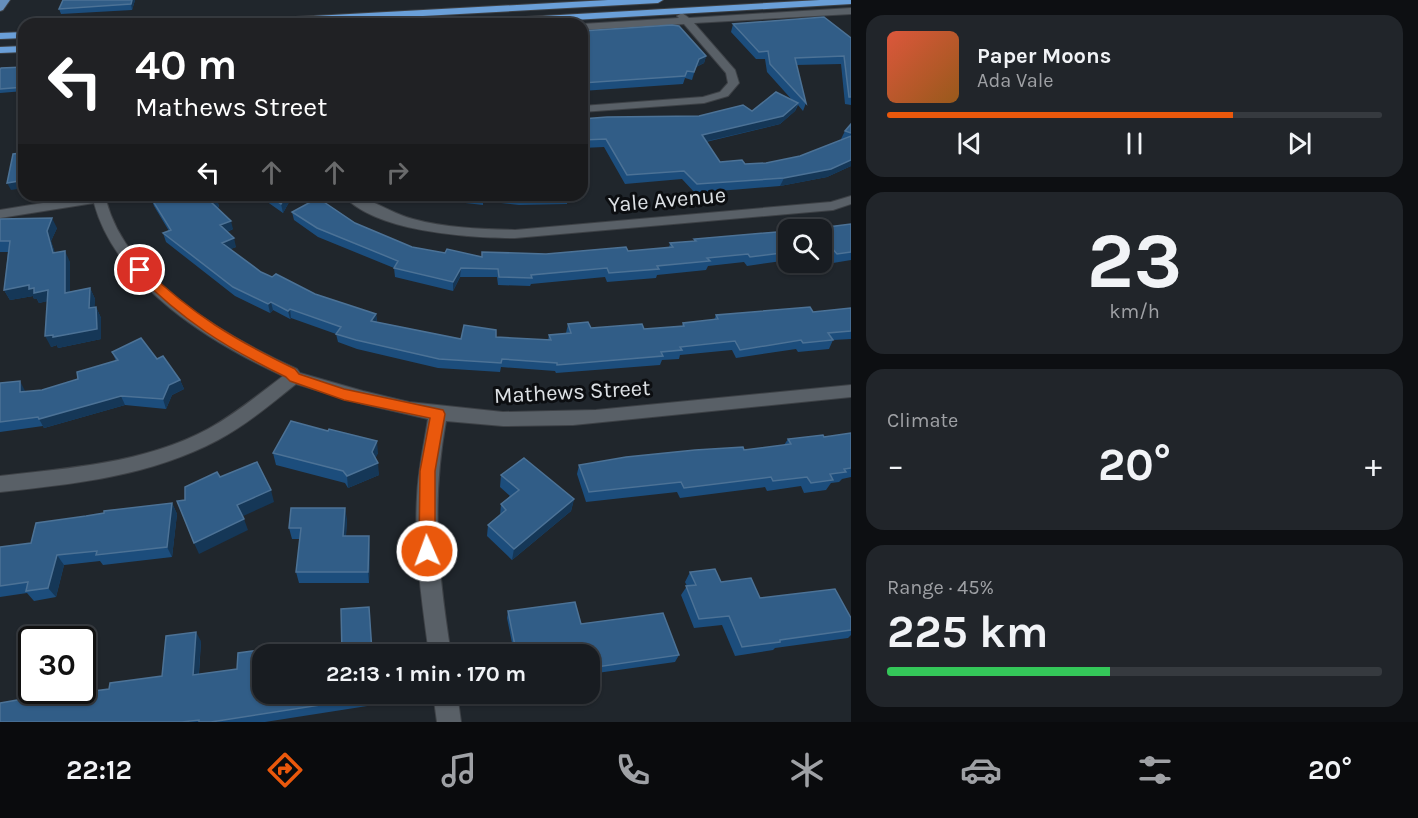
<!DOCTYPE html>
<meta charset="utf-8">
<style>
body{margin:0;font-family:Karla,sans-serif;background:#21252a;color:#f1f3f6;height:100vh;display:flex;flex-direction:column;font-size:22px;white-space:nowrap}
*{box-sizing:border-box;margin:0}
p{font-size:20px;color:#9fa1a5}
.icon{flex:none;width:33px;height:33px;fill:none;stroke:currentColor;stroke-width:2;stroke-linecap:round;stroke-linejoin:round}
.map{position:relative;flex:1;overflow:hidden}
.sheet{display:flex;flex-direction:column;gap:15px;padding:15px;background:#0d0f12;width:567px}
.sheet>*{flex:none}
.banner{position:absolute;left:18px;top:18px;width:570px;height:183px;border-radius:18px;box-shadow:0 2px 4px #0004,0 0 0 2px #363a3f;background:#202124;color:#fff;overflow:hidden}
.controls{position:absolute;left:778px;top:219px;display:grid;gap:12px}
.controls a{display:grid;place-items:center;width:54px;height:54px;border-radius:12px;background:#181c21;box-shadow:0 2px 4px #0004,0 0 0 2px #363a3f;font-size:30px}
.speed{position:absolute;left:18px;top:626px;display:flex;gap:12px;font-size:30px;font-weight:700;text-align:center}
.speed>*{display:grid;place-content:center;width:78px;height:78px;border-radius:50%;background:#181c21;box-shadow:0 2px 4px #0004,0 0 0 2px #363a3f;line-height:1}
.speed .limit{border:3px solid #111;border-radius:9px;background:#fff;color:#111}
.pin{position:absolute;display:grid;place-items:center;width:51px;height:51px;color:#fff;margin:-26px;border:3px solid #fff;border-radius:50%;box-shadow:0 2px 6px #0007}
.me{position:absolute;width:66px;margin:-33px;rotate:358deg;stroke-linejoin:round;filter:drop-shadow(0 0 4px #0008)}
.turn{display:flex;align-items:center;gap:21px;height:126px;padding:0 18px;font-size:27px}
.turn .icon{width:78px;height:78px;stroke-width:2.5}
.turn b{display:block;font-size:42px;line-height:51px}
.lanes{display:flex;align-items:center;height:57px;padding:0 18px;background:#0003;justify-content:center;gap:30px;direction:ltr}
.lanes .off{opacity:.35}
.big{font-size:45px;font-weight:700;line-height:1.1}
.sheet .tile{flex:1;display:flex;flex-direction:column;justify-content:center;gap:9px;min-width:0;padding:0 21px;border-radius:18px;background:#21252a}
.sheet .dial{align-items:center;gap:0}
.dial b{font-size:78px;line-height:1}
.song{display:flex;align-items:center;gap:18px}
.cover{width:72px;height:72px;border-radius:9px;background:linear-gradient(135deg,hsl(10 70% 55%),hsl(30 70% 35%))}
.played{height:6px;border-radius:3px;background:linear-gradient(90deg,#ea580c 70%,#363a3f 70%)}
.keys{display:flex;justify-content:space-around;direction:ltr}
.heat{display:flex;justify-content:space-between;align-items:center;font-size:33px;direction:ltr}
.charge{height:9px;border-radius:4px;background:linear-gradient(90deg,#34c759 45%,#363a3f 0)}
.trip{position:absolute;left:252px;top:644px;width:348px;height:60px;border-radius:18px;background:#181c21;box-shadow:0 2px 4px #0004,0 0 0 2px #363a3f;font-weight:700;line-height:60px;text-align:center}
.tabs{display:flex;height:96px;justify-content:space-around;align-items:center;background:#0a0b0d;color:#9fa1a5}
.tabs .icon{width:42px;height:42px}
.tabs .current{color:#ea580c}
.tabs b{font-size:27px;color:#f1f3f6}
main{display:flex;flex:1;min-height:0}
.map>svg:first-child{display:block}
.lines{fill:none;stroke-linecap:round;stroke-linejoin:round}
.minor-casing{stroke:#3d4146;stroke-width:2}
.primary-casing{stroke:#3d4146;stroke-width:2}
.trunk-casing{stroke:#3d4146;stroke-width:2}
.minor{fill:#596067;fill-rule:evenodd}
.primary{fill:#668fbc;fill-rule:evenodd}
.trunk{fill:#6a9fd8;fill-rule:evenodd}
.wall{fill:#1c4d7c}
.shaded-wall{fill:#153757}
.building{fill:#315d87;stroke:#4c7296;stroke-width:1.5}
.route{fill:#ea580c;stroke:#983908;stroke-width:1.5}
.labels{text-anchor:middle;stroke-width:6;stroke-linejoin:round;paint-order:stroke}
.street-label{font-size:22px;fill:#dde1e5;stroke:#0c0e11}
</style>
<main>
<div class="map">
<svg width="851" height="722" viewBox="0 0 851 722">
<rect width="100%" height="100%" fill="#20262c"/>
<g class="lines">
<g class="minor-casing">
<g id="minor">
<path d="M851,8v6l-157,9 41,47 4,13 -11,13 -24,7 -122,9v-6l121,-9 17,-5 8,-9 -2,-10 -42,-49 -102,6v-6l97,-6 -2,-2 5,-3 7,5z"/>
<path d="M92,195h29l-2,3 -13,2c21,81 121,137 191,169l3,4 63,18 46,11 94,10 93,-2 255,-25v12l-278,28 -70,1 -57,-5c-15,83 -8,150 5,233h-22c-7,-52 -15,-105 -12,-157 1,-27 7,-52 11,-78l-65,-15 -67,-20c-25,20 -50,41 -78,56 -68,36 -143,44 -218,52v-16c70,-8 145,-13 208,-47 27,-15 50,-34 75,-53 -72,-33 -167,-91 -189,-173l-94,15v-8z"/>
<path d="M343,195c25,0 46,18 70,24 33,9 68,10 102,11l316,-28 20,-6v8l-18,6 -318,28c-46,0 -140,-6 -172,-43z"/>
<path d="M433,693h24l4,29h-24z"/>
</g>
</g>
<g class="primary-casing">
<path id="primary" d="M10,0l-7,10 -3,1v-11z"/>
</g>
<g class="trunk-casing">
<g id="trunk">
<path d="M608,0h55l-5,3 -382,21h-57l5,-3z"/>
<path d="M820,0h31v4l-347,20h-55l5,-3z"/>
<path d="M24,32v6l-24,1v-6z"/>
<path d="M24,46v6l-24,1v-6z"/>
</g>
</g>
<use href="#minor" class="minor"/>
<use href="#primary" class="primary"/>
<use href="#trunk" class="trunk"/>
</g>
<g class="wall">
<path d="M135,0l-3,10 -71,4 -2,-5z"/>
<path d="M733,24l118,14v67l-6,-1 -4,-40 -45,1 10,38 -3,8 -5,-6 -3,6 -15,13 -74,18 14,20 25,2 21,-1 34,-7 42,-16 -1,-1 4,-8 6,-7v42l-24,11 -47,9 -85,7 -13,-14 -57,5 -21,-37 -22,1v-29l117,-3 53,-5 41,-10 -26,-29 -2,-13h-9l-25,-27z"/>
<path d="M582,31l124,25 -2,7 -8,4 -4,13 -7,-2 -2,6 -101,7z"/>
<path d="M24,67v24l-24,2v-23z"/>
<path d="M254,195h39l-10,18 -17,-12 -8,-1z"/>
<path d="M427,195h141l-1,9 -48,1 -36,-4v4l-35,-4z"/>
<path d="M151,198l66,1 2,8 -2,1 16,21 -6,3 9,15 -6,2 31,23 11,5 43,17 61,20 1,8 84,17 35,-2 52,3 1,-5 17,-2 2,-9 23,4 53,1 38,-3 1,-3 31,-3 2,-5 97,-3 38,-4v31l-18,1 -4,9 -31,3 -2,-3 -60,9 -4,-8 -52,5 -1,4 -17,1 -2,5 -104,8 -1,-2 -54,-4 -1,5 -62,-4 -81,-19 -19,-7 -2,-8 -45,-16 -1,1 -17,-9 -3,3 -35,-17 -69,-54 -3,-9 6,-2 -15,-25z"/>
<path d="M292,212l63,11 57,24 33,6 36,4 147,-6 41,-3 1,-5 24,-2v-2l95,-8v29l-42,6 -3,-4 -36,4 -2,4 -49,5 -1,3 -49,4 -2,-5 -74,7 -1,2 -32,-1 -1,-8h-37l-7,14 -58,-14 -1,-9 -76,-31 -24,-17z"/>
<path d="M0,219l57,9 -6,13 4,12 15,9v30l20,-4 5,11 -1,9 2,-1 5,11v21l-43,9 -1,-3 -6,2 -4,-46 -8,2 -2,-4h-3l-1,-3 -23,4 -6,-10 4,-38h-8z"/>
<path d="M851,224v36l-18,3 -6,-7h-5v-26z"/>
<path d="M112,352l45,7 23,21 4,9 -12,6 -6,14 -41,-4 -81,23 -1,-2 -43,6v-49l25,9 17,-2 36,-11 38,-18z"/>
<path d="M851,433v44l-9,2 -3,3 -8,1 -5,7 -22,3 -3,-7 -34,5 -2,-4 -85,11 -3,-6 -91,10 -9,-28 2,-9 165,-15 40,-5 4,-6 36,-2z"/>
<path d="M273,453h105l-3,5 4,17 -31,13 -3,-5 -69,-18z"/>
<path d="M501,475l73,24 -3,12 -59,49 -25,-24 1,-11 12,-9 1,-12 9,-8 -10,-9z"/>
<path d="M172,503l5,11 -5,43 -69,8 -3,-4 -36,4 -8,32 -22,4 -7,-8 -27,4v-50l31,-4 55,-27z"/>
<path d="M347,519l-1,17 24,11 -1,36h-70l-3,-11 4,-33h-8l-3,-11z"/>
<path d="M690,572l31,10 39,16 91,20v17l-3,3 -73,10 -2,2 -38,6 -13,-31 -28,3 -13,-33 6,-9 -2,-4z"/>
<path d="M508,611l73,13 98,31 -4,7 -85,12v-20h-46l-1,-5 -29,4 -7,-35z"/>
<path d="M201,641l-2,33 38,-5 30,-20 2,5h-7l117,39 1,11 -115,18h-265l40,-26 2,-6h30v4l37,-5 53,-13z"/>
</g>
<g class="shaded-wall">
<path d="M132,0h3l-3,10 -1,-6z"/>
<path d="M706,56l-2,7 -8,4 -4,13 7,-21z"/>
<path d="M798,103l-3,8 -15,13 -81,19 3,-8z"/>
<path d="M851,160v6l-24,11 -47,9 4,-8z"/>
<path d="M24,180v8l-13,2 -4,-7z"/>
<path d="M287,195h6l-10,18 -2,-9z"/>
<path d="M217,199l2,8 -7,3 -2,-9z"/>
<path d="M52,218l5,10 -6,13 7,23 -5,-11 -6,-22z"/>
<path d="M231,221l2,8 -11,5 -2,-9z"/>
<path d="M234,238l2,9 -12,5 -2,-9z"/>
<path d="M65,251l5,11v41l-5,-10z"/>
<path d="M461,268l-1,9 -7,14v-9z"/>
<path d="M29,285l5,3 14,2 5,10 -14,3 -2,-4h-3l-1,-3 -23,4 -6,-10z"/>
<path d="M90,288l5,11 -1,20 -5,-11z"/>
<path d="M271,302l2,8 -3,3 -2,-9z"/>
<path d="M96,307l5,11v21l-43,9 -1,-3 -6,2 -6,-11z"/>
<path d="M290,309l1,9 -1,1 -2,-8z"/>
<path d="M376,314l1,8 -6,-1z"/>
<path d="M180,380l4,9 -12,6 -6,14 -3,-10 6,-14z"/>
<path d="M20,381l5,10 1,11 -6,-10z"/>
<path d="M121,396l4,9 -81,23 -5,-9z"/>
<path d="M377,441l1,12 -5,11 -1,-12z"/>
<path d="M378,463l1,12 -31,13 -1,-12z"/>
<path d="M271,490l3,12 -33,15 -4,-12z"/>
<path d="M574,499l-3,12 -59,49 2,-11z"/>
<path d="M172,503l5,11 -5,43 -5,-10z"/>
<path d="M345,508l2,11 -2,28 -2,-11z"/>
<path d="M244,519l4,11 -49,24 -5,-11z"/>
<path d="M369,536l1,11 -1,36 -1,-11z"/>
<path d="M57,555l7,10 -8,32 -8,-9z"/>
<path d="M196,632l5,9 -3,42 -5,-8z"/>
<path d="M63,690h9l-2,13 -8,-8z"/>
</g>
<g class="building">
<path d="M63,0h69l-1,4 -72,5z"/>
<path d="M824,17l27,21v59h-2l-5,-41 -49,2 11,45 -36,-39 -2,-13 -9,1 -26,-28z"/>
<path d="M672,25l7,1 27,30 -7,3 -5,13 -7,-1 -2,5 -103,7v-52z"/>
<path d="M24,67v20l-24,2v-19l1,-2z"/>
<path d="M776,92l22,11 -15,13 -81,19 18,27 22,-2 3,4 21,-1 34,-7 51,-20v24l-20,9 -47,9 -87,6 -13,-13 -57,4 -21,-36 -24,1v-21l25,-2 92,-1 44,-11 9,6z"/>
<path d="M851,124v9l-6,-2z"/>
<path d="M24,146v34l-17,3 6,-29 8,-1z"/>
<path d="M160,195h54l3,4 -7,2 21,20 -11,4 14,13 -12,5 39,29 11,5 4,-3 39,20 61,20 -5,7 90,18 3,-14 32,5v7l55,3 -2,-5 22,-2 -3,-9 20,-2 3,6 51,-4 2,5 40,-3 -1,-3 35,-4 -2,-4 94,-8 3,5 38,-4v23l-23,2 5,7 -30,3 -2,-3 -61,10 -5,-9 -55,6 2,3 -21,2 2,4 -106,9v-2l-55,-4 -1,4 -62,-4 -83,-19 -20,-6 5,-7 -51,-18 -2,2 -17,-9 -3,2 -35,-17 -70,-54 8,-3 -20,-32z"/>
<path d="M268,195h19l-6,9z"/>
<path d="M509,195h59l-48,1z"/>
<path d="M318,198l37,25 57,24 33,6 2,-4 35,8v-5l64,2 80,-7 2,4 45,-4 -3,-4 26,-2 -2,-2 95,-8v21l-39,5 -2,-3 -41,4 3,3 -53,5 2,3 -50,4 -2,-5 -76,7 1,3 -33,-1 -1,-8 -37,-1 -8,14 -59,-14 4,-7 -81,-33 -25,-16z"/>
<path d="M52,218l-5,13 6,22 12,-2v42l25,-5 -1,20 7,-1 1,22 -44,8v-2l-8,1 3,-46 -14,3v-5l-5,1v-4l-25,5 6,-49h-10v-22z"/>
<path d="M851,224v28l-14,2 -6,-7 -9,1v-18h-18z"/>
<path d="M141,338l16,21 6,-3 17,24 -11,5 -6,14 -42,-3 -82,23 -1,-2 -38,5v-39l20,-2v11l22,-2 36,-11 -1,-7 41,-12 -6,-8z"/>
<path d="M291,421l37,10 1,-2 48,12 -5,11 6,11 -31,13 -4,-5 -70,-18z"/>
<path d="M851,433v35l-7,1 2,3 -16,2 3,6 -22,3 -4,-6 -34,4 -2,-4 -87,11 -3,-6 -92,10 -10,-27 47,-8 69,-7 48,-3 1,3 47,-6 -3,-5 35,-4 1,2z"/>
<path d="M524,458l50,41 -60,50 -26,-24 18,-15 -5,-6 18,-14 -18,-15z"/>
<path d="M257,462l14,28 -34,15 7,14 -50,24 -17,-42 8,-1v-13l32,-15 3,5z"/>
<path d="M172,503l-5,44 -71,8 1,-4 -40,4 -9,33 -22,3 2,-9 -28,4v-39l31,-4 5,-20 50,-7 18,-3v-2z"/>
<path d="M291,508h54l-2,28h26l-1,36h-72l5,-44h-12z"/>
<path d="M715,569l6,13 30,-4 9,20 75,-9 16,29v12l-71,10v2l-38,5 -13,-31 -30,3 -13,-33 10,-1 -6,-13z"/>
<path d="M575,602l6,22 82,-11 16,42 -89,13v-14h-42l-3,-11 -30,3 -7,-35z"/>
<path d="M369,607l3,45h3v2h-33l-1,-45z"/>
<path d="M196,632l-3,43 44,-6 1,-16 29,-4v5h-5v39h116l1,3 -168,26h-12v-2l-17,2h-182v-19l40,-7 2,-6h21l-1,5 47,-6 1,-6 52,-7 4,-40z"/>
</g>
<path class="route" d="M140,266l4,2c49,47 91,72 151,101l4,5 45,15 99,21 2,4 -10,57v80l-2,5 -6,3 -6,-3 -2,-5 1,-80 10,-53 -86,-18 -54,-19 -4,-4c-61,-30 -103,-56 -150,-104v-5z"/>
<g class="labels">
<g class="street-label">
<text transform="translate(667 199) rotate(-5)" y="8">Yale Avenue</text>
<text transform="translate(572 391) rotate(-3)" y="8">Mathews Street</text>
</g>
</g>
</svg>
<div class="controls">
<a><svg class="icon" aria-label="search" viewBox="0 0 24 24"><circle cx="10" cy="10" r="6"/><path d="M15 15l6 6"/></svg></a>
</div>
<div class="speed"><div class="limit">30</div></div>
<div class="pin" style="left:140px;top:270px;background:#d93025"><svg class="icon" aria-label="arrive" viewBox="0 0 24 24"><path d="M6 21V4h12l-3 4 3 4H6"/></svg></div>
<svg class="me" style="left:427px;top:551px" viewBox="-20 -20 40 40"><circle r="17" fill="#ea580c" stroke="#fff" stroke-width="3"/><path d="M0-11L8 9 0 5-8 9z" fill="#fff"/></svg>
<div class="trip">22:13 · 1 min · 170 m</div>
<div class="banner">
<div class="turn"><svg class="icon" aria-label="left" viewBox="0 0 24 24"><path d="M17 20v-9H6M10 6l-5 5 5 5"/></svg><div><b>40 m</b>Mathews Street</div></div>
<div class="lanes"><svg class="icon" aria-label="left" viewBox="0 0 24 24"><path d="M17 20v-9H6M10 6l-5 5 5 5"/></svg><svg class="icon off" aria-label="ahead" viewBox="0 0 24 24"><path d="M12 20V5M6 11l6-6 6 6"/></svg><svg class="icon off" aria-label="ahead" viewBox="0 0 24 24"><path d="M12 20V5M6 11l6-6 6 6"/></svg><svg class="icon off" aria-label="right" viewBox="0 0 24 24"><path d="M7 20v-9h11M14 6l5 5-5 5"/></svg></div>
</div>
</div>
<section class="sheet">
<div class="tile">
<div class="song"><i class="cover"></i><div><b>Paper Moons</b><p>Ada Vale</p></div></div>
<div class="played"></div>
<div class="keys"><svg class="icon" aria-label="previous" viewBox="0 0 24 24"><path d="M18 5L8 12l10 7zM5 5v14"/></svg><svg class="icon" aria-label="pause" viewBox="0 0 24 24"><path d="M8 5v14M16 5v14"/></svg><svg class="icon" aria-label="next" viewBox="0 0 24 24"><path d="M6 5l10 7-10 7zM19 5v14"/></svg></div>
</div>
<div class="tile dial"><b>23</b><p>km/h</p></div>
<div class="tile"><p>Climate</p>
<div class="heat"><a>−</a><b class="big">20°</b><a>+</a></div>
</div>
<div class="tile"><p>Range · 45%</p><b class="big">225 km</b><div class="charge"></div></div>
</section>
</main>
<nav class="tabs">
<b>22:12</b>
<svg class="icon current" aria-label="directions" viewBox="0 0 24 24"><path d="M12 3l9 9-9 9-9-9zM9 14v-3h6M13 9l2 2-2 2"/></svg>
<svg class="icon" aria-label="music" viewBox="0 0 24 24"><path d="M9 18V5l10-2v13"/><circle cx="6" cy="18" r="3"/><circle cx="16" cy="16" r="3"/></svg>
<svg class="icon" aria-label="phone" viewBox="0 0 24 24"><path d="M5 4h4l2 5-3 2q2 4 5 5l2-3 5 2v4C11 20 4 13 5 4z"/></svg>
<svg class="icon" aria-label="climate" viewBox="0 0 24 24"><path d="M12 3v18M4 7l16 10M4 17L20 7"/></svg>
<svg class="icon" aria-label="car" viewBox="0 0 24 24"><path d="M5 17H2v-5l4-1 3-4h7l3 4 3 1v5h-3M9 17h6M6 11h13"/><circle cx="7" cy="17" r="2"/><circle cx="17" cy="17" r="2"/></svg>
<svg class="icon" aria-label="filters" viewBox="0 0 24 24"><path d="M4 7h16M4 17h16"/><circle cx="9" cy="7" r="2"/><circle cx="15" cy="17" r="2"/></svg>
<b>20°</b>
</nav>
